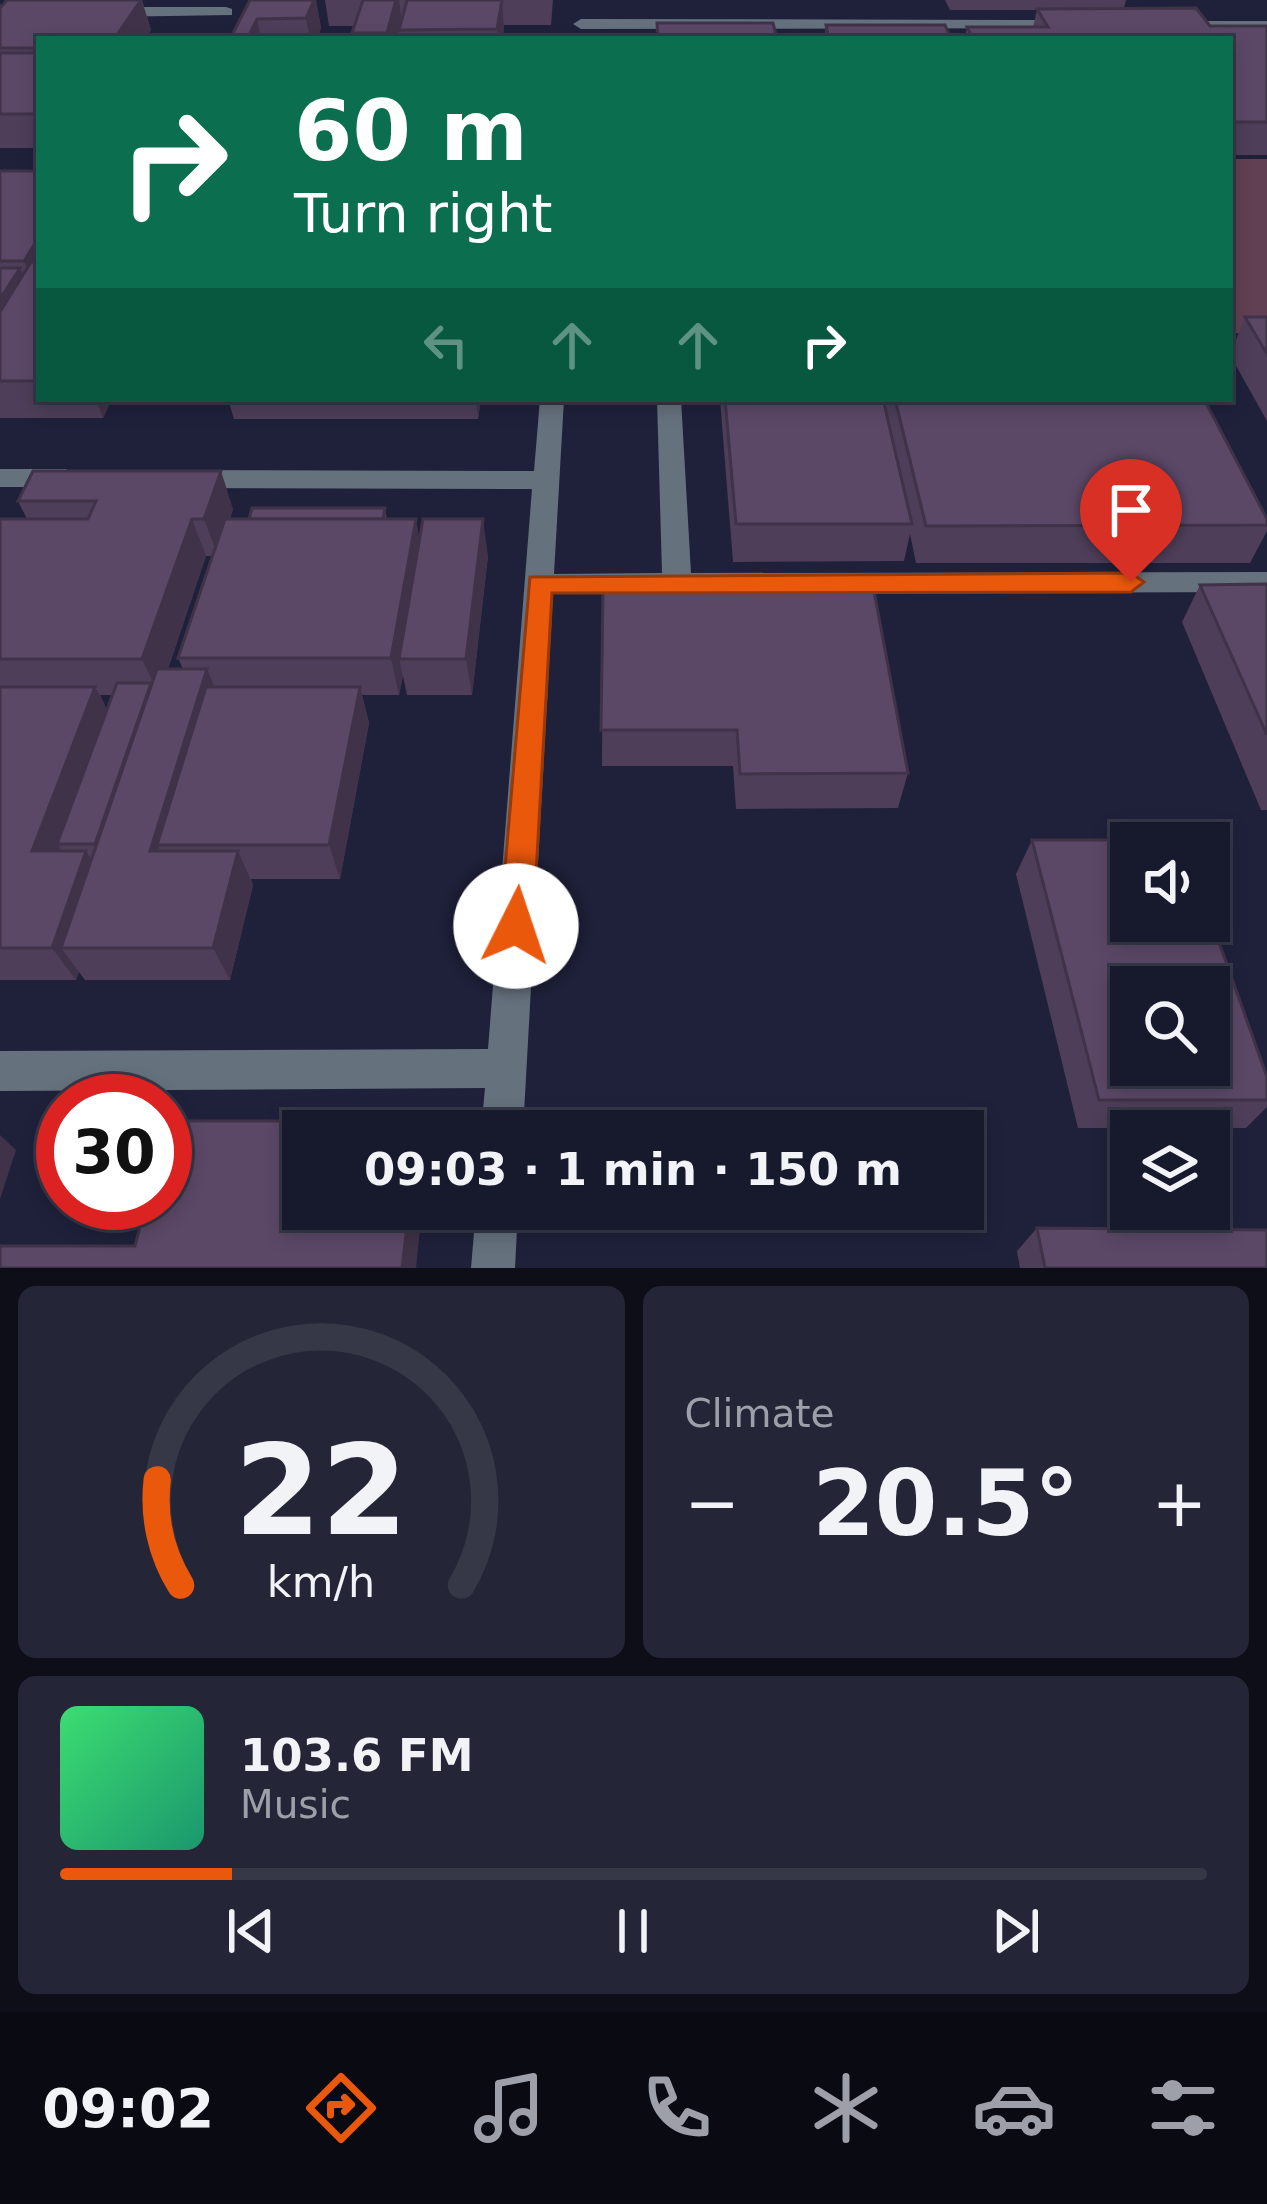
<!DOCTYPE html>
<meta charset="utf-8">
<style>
body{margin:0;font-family:"DejaVu Sans",sans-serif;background:#242638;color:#f1f3f6;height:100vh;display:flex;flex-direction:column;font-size:45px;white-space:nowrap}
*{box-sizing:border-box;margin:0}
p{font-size:39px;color:#9ea0a9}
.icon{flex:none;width:66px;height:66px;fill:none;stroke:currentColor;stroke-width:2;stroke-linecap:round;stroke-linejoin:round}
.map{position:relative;height:1268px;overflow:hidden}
.side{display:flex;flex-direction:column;gap:18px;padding:18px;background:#0d0e18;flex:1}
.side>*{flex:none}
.hud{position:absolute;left:36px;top:36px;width:1197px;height:366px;border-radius:0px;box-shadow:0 6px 18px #0003,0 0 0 3px #363848;background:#0b6e4f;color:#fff;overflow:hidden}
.buttons{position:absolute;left:1110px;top:822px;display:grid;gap:24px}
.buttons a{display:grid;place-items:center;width:120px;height:120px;border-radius:0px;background:#17192c;box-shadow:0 6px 18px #0003,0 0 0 3px #363848;font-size:60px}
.speed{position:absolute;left:36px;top:1074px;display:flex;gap:24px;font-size:60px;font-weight:700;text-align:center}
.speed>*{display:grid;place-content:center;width:156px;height:156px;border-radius:50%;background:#17192c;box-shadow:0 6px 18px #0003,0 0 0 3px #363848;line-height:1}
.speed .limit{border:18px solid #d22;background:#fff;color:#111}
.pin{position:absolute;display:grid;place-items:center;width:102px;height:102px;color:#fff;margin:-123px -51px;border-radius:50% 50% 50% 0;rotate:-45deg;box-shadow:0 0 12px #0007}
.pin .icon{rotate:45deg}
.me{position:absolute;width:132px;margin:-66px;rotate:4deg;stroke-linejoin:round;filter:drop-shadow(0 0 9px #0008)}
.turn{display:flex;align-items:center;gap:42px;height:252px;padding:0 60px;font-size:54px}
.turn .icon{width:156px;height:156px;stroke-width:2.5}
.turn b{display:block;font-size:84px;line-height:102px}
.lanes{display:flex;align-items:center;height:114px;padding:0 60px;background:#0003;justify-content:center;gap:60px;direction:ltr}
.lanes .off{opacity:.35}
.big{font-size:90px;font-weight:800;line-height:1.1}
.side .card{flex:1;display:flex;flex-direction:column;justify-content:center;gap:18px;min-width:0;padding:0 42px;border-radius:18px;background:#242638}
.side .dial{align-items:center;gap:0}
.dial svg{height:312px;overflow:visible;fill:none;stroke:#363848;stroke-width:7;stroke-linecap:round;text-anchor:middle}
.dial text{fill:#f1f3f6;stroke:none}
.song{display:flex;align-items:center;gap:36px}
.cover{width:144px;height:144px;border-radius:18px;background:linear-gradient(135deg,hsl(140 70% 55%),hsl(160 70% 35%))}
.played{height:12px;border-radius:6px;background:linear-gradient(90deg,#ea580c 15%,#363848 15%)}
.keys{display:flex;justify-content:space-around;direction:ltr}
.heat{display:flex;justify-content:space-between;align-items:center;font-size:66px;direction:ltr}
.side .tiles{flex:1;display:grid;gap:18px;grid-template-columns:1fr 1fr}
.card:last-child{grid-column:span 2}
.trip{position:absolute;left:282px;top:1110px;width:702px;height:120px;border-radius:0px;background:#17192c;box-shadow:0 6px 18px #0003,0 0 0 3px #363848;font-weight:800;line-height:120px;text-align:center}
.dock{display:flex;height:192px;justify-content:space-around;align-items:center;background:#090a12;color:#9ea0a9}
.dock .icon{width:84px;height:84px}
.dock .selected{color:#ea580c}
.dock b{font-size:54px;color:#f1f3f6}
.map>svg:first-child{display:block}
.forest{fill:#614053}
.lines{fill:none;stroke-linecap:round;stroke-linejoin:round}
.minor{fill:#65717d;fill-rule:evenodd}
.wall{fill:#4e3e59;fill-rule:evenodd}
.shaded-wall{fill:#403248}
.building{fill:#5b4867;stroke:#403248;stroke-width:3;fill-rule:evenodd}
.route{fill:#ea580c;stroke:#983908;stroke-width:3}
</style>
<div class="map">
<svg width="1267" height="1268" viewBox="0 0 1267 1268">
<rect width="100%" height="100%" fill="#1f213b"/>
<path class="forest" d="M1230,159h37v175l-37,-1z"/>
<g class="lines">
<g class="minor">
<path d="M226,7l6,2v6l-126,2 -8,-5 8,-5z"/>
<path d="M1075,20l6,2v6l-500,1 -8,-5 8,-5z"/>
<path d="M1267,21v10h-96l-8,-5 8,-5z"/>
<path d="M540,399h24l-10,175 108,-1 -5,-174h24l10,174 576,-1v20l-714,2 -30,537h-42l4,-43 -485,3v-40l488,-2 44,-560 -346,-1 -13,-9 13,-9 348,1z"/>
<path d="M0,469h66l13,9 -13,9h-66z"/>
<path d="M476,1209h42l-3,59h-44z"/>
</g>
</g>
<g class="wall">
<path d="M7,0h135l9,30 -6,9h-106v109h-39v-145l1,3z"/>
<path d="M250,0h66l5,28 -4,11h-87z"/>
<path d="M325,0h228l-2,25h-47l-1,14h-150l-1,-6 2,-7h-25z"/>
<path d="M945,0h181l-2,8 86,18h57v129h-37v-116h-406l2,-14 139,12 2,-10h66l4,-17h-87z"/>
<path d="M0,171h39v228h73l-9,19h-103z"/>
<path d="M1245,317h22v104l-37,-66z"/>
<path d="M228,399h253l-3,20h-244z"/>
<path d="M720,399h484l63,120v12l-17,32h-334l-6,-29 -6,27 -171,1z"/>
<path d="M33,471l200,38 -3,10 155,-11 2,11h29l3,20 69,17 -16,139h-65l-4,-19 -4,19h-37l7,28 -29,156h-89l2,6 -23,95h-145l-6,-8 -3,8h-76v-461h27l-9,-18zM206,556h6l-34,102 5,11h-15zM100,695h13l-6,15z"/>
<path d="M1267,584v226h-6l-79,-188 18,-37z"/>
<path d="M603,592l305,181 -10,35 -162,1 -3,-43h-131z"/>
<path d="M1032,840l235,237v30l-21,21h-168l-62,-254z"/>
<path d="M1037,1228l230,40h-247l-3,-17z"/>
</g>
<g class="shaded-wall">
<path d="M141,0l10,30 -6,9h-31z"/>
<path d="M314,0h2l5,28 -4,11h-7l-4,-21z"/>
<path d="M396,0h3l3,26 -3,4 -1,9h-10l-1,-6z"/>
<path d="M502,0l2,31 -1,8h-5l-1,-10z"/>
<path d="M257,19l4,20h-14z"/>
<path d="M39,237v60l-15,-36z"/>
<path d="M20,268l15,36 -35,59v-64z"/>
<path d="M96,399h16l-9,19z"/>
<path d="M476,399h5l-3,20z"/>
<path d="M221,471l12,38 -15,47 -14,-37z"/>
<path d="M192,519l14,37 -47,139 -17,-36z"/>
<path d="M416,519l6,37 -23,103 4,17 -4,19 -8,-37z"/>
<path d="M483,519l5,37 -16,139 -6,-36z"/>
<path d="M207,669l15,36 -65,140 16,28 -23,-22z"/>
<path d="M95,687l19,36 -57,121 9,13 -34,-6z"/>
<path d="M360,687l9,36 -29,156 -11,-34z"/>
<path d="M86,851l22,34 -47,63 18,24 -3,8 -24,-32z"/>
<path d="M238,851l15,34 -23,95 -17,-32z"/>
<path d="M0,1135l16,15 -16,49z"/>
<path d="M409,1209h13l-6,59h-14z"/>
</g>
<g class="building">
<path d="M7,0h134l-27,39h-75v9h-39v-40z"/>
<path d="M250,0h64l-8,18 -49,1 -10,20h-17z"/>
<path d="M363,0h33l-9,33h-35z"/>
<path d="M407,0h95l-5,29 -98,1z"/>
<path d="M1196,8l14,18h57v96h-37v-83h-257l-6,-12h81l-11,-18z"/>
<path d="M657,23h116l4,16h-119z"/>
<path d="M826,25h119l5,12 19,2h-140z"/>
<path d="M449,37l-1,2h-62l1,-1z"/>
<rect x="0" y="53" width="39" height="61"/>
<path d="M0,171h39v66l-15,24h-24z"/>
<path d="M31,262h8v119h-39v-69z"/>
<path d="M0,268h20l-20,31z"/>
<path d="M1245,317h22v37z"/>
<path d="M725,399h158l29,125h-176z"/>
<path d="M895,399h309l63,120v6l-341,1z"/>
<path d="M33,471h188l-17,48h-12l-50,140h-142v-140h88l8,-18h-78z"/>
<path d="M252,508h133l-2,11h-134z"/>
<path d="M225,519h191l-25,139h-213z"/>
<path d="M423,519h60l-17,140h-67z"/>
<path d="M1267,584v151l-67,-150z"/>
<path d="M874,591l34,182 -168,1 -3,-44h-136l2,-138z"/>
<path d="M157,669h50l-57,182h88l-25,97h-152z"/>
<path d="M117,683h34l-56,161h-38z"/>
<path d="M0,687h95l-63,164h54l-34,97h-52z"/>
<path d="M206,687h154l-31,158h-172z"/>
<path d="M1032,840h151l1,3h-53v78h78v-7l58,163v23h-168zM1131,987h78v78h-78z"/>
<path d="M167,1121h252l-1,10h-115v78h106l-7,59h-402v-22h135l11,-43h19v-75z"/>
<path d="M1037,1228l230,2v38h-222z"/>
</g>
<path class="route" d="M1131,573l13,9 -13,10 -579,1 -19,333 -5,10 -12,5 -11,-5 -5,-10 30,-349z"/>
</svg>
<div class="buttons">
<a><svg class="icon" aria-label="sound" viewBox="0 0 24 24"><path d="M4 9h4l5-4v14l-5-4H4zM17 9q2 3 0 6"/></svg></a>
<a><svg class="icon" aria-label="search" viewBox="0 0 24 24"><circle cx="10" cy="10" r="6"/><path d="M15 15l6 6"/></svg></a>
<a><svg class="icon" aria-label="layers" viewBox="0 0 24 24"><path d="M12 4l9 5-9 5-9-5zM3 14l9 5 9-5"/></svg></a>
</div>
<div class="speed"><div class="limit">30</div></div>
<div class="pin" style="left:1131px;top:582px;background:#d93025"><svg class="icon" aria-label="arrive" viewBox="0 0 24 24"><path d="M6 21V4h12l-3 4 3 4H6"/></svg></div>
<svg class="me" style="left:516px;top:926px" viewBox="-20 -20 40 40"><circle r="19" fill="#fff"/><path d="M0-13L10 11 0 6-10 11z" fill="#ea580c"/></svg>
<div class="trip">09:03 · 1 min · 150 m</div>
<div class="hud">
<div class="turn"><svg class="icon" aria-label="right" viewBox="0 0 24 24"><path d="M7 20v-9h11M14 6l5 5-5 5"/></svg><div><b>60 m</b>Turn right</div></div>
<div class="lanes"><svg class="icon off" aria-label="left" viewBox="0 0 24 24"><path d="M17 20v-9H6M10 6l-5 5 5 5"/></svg><svg class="icon off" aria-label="ahead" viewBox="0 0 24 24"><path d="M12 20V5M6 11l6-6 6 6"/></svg><svg class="icon off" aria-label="ahead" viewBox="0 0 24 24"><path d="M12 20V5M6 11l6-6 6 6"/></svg><svg class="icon" aria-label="right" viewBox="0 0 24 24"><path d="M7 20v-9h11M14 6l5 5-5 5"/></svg></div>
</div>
</div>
<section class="side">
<div class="tiles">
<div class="card dial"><svg viewBox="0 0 100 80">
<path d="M14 69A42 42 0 1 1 86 69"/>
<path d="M14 69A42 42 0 0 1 8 42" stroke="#ea580c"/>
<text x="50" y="56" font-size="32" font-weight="700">22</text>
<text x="50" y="72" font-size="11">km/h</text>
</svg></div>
<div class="card"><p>Climate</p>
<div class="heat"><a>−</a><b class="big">20.5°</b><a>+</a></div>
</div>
<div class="card">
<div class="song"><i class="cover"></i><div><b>103.6 FM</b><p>Music</p></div></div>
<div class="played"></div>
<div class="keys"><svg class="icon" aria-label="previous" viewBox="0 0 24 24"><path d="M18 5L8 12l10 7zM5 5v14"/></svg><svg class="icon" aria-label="pause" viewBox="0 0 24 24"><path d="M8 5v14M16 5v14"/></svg><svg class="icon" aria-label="next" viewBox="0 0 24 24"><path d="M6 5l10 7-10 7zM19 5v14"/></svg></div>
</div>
</div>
</section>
<nav class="dock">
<b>09:02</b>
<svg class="icon selected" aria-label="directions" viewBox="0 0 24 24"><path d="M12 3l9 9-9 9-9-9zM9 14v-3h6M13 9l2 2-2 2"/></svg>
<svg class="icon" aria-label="music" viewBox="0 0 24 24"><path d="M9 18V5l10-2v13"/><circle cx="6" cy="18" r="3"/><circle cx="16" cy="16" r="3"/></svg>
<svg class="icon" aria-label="phone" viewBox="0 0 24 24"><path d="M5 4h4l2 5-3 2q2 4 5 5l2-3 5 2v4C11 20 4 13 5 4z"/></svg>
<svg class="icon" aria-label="climate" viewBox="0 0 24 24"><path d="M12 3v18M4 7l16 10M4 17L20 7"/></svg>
<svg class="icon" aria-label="car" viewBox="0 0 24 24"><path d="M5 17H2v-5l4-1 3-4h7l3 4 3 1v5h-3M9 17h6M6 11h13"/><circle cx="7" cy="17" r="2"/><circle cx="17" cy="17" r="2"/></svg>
<svg class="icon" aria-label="filters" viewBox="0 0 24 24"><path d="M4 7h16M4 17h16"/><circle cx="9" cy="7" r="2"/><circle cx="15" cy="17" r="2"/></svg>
</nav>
